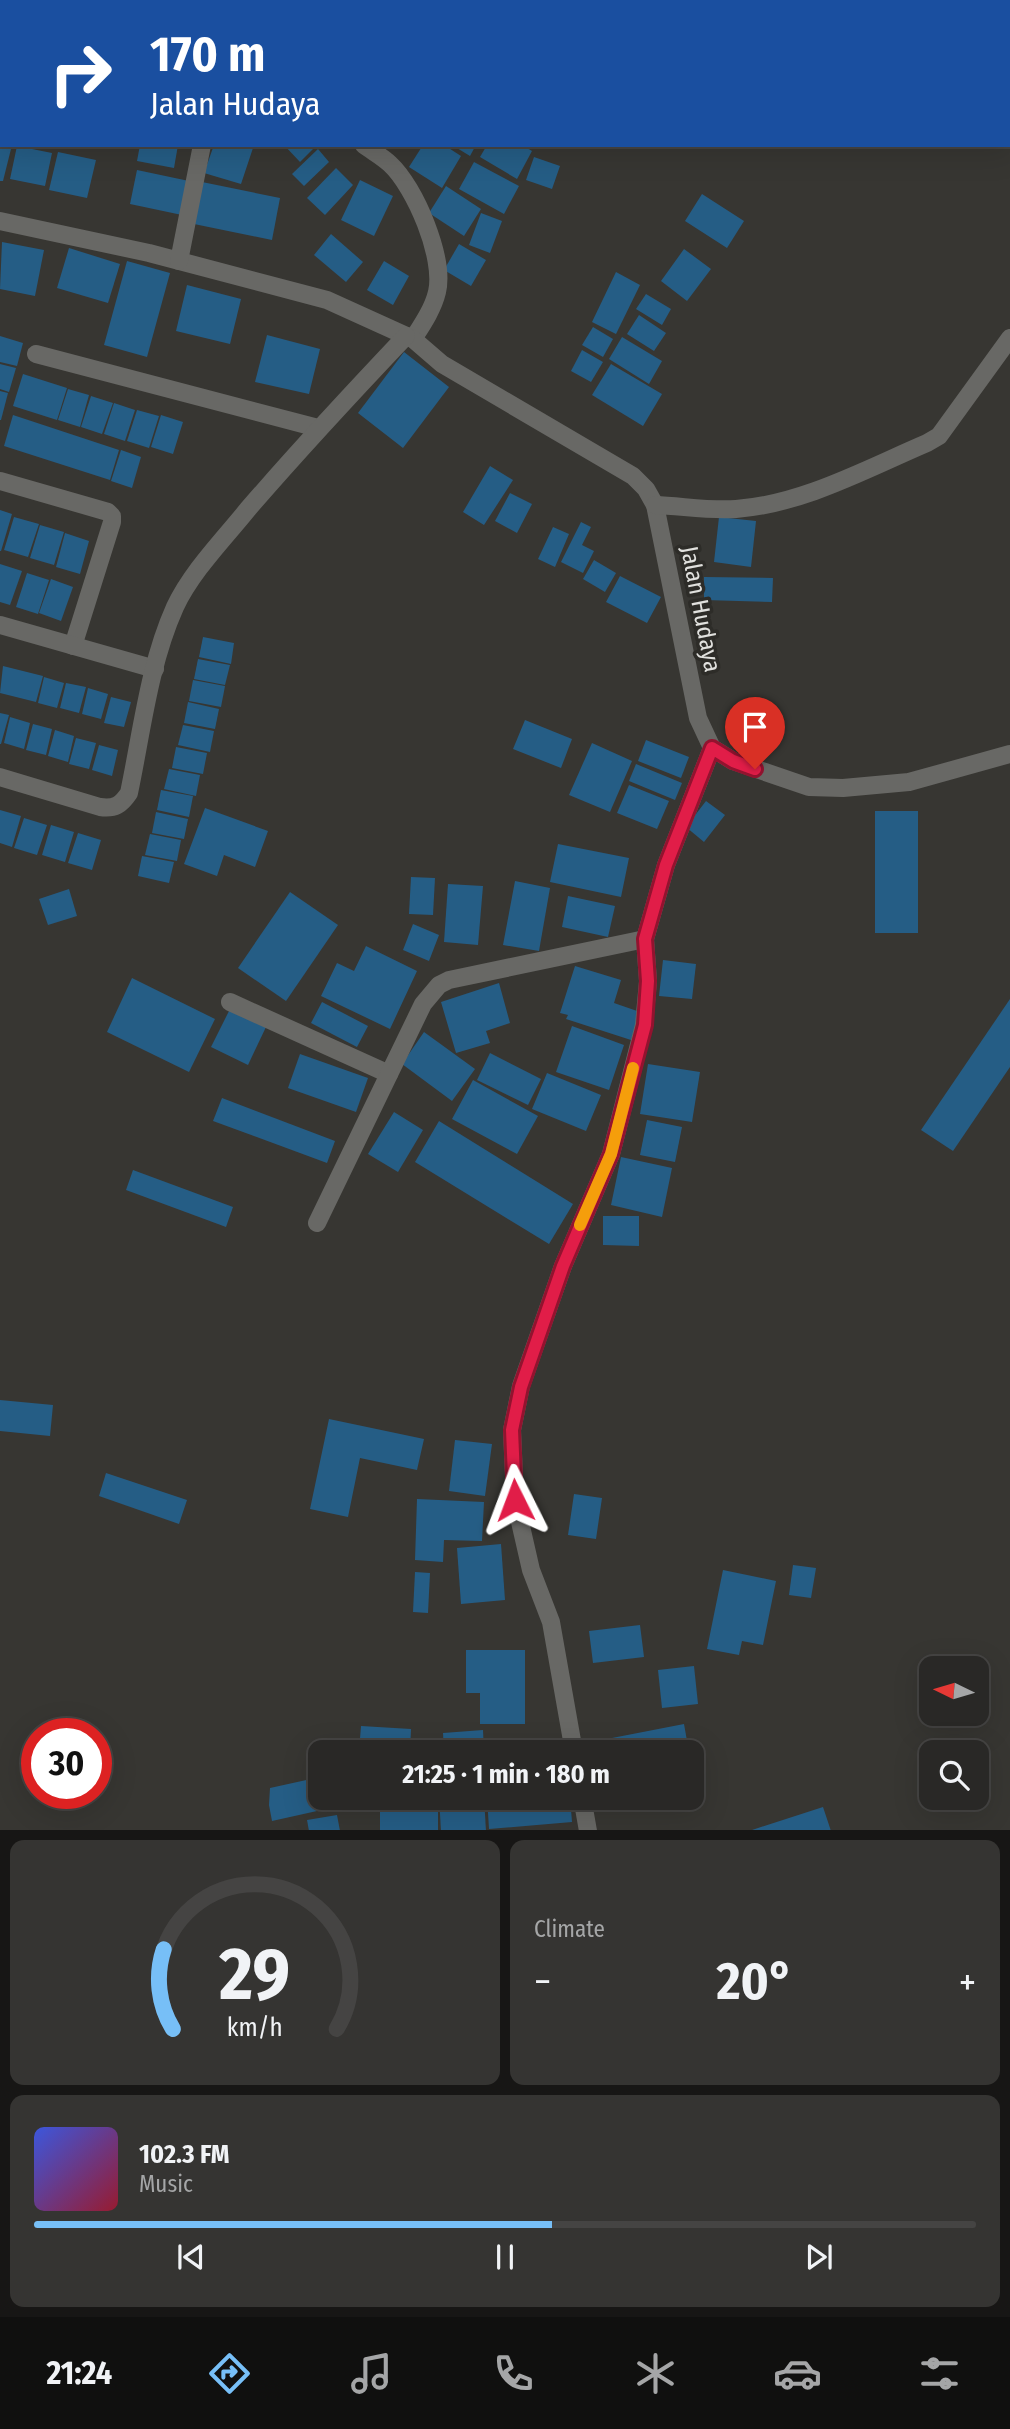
<!DOCTYPE html>
<meta charset="utf-8">
<style>
body{margin:0;font-family:"Fira Sans Condensed",sans-serif;background:#353432;color:#f1f3f6;height:100vh;display:flex;flex-direction:column;font-size:26px;white-space:nowrap}
*{box-sizing:border-box;margin:0}
p{font-size:23px;color:#a5a6a7}
.icon{flex:none;width:38px;height:38px;fill:none;stroke:currentColor;stroke-width:2;stroke-linecap:round;stroke-linejoin:round}
.map{position:relative;height:1830px;overflow:hidden}
.side{display:flex;flex-direction:column;gap:10px;padding:10px;background:#171615;flex:1}
.side>*{flex:none}
.guide{position:absolute;left:0px;top:0px;width:1012px;height:147px;box-shadow:0 7px 28px #0002,0 0 0 2px #454443;background:#1a4fa0;color:#fff;overflow:hidden}
.needle{width:46px;rotate:275deg}
.buttons{position:absolute;left:919px;top:1656px;display:grid;gap:14px}
.buttons a{display:grid;place-items:center;width:70px;height:70px;border-radius:14px;background:#292826;box-shadow:0 7px 28px #0002,0 0 0 2px #454443;font-size:35px}
.speed{position:absolute;left:21px;top:1718px;display:flex;gap:14px;font-size:35px;font-weight:700;text-align:center}
.speed>*{display:grid;place-content:center;width:91px;height:91px;border-radius:50%;background:#292826;box-shadow:0 7px 28px #0002,0 0 0 2px #454443;line-height:1}
.speed .limit{border:10px solid #d22;background:#fff;color:#111}
.pin{position:absolute;display:grid;place-items:center;width:60px;height:60px;color:#fff;margin:-72px -30px;border-radius:50% 50% 50% 0;rotate:-45deg;box-shadow:0 0 7px #0007}
.pin .icon{rotate:45deg}
.me{position:absolute;width:77px;margin:-38px;rotate:357deg;stroke-linejoin:round;filter:drop-shadow(0 0 5px #0008)}
.turn{display:flex;align-items:center;gap:24px;height:147px;padding:0 35px;font-size:32px}
.turn .icon{width:91px;height:91px;stroke-width:2.5}
.turn b{display:block;font-size:49px;line-height:60px}
.big{font-size:52px;font-weight:700;line-height:1.1}
.side .tile{flex:1;display:flex;flex-direction:column;justify-content:center;gap:10px;min-width:0;padding:0 24px;border-radius:14px;background:#353432}
.side .dial{align-items:center;gap:0}
.dial svg{height:182px;overflow:visible;fill:none;stroke:#454443;stroke-width:7;stroke-linecap:round;text-anchor:middle}
.dial text{fill:#f1f3f6;stroke:none}
.song{display:flex;align-items:center;gap:21px}
.cover{width:84px;height:84px;border-radius:10px;background:linear-gradient(135deg,hsl(230 70% 55%),hsl(350 70% 35%))}
.played{height:7px;border-radius:4px;background:linear-gradient(90deg,#77bff7 55%,#454443 55%)}
.keys{display:flex;justify-content:space-around;direction:ltr}
.heat{display:flex;justify-content:space-between;align-items:center;font-size:38px;direction:ltr}
.side .tiles{flex:1;display:grid;gap:10px;grid-template-columns:1fr 1fr}
.tile:last-child{grid-column:span 2}
.trip{position:absolute;left:308px;top:1740px;width:396px;height:70px;border-radius:14px;background:#292826;box-shadow:0 7px 28px #0002,0 0 0 2px #454443;font-weight:700;line-height:70px;text-align:center}
.tabs{display:flex;height:112px;justify-content:space-around;align-items:center;background:#10100f;color:#a5a6a7}
.tabs .icon{width:49px;height:49px}
.tabs .active{color:#77bff7}
.tabs b{font-size:32px;color:#f1f3f6}
.map>svg:first-child{display:block}
.building{fill:#255d85}
.lines{fill:none;stroke-linecap:round;stroke-linejoin:round}
.minor{stroke:#686865;stroke-width:18}
.route-casing{stroke:#92132f;stroke-width:18}
.route{stroke:#e11d48;stroke-width:12}
.slow{stroke:#f59e0b;stroke-width:12}
.labels{text-anchor:middle;stroke-width:7;stroke-linejoin:round;paint-order:stroke}
.street-label{font-size:24px;fill:#e1e1de;stroke:#2d2c28}
</style>
<div class="map">
<svg width="1010" height="1831" viewBox="0 0 1010 1831">
<rect width="100%" height="100%" fill="#373632"/>
<g class="building">
<path d="M0,145h12l-9,36h-3z"/>
<path d="M140,145h38l-4,23 -37,-7z"/>
<path d="M214,145h40l-13,39 -37,-11z"/>
<path d="M284,145h33l-17,17z"/>
<path d="M423,145h21l17,11 -19,32 -33,-21z"/>
<path d="M452,145h24l-6,11z"/>
<path d="M487,145h35l10,6 -15,28 -37,-22z"/>
<path d="M17,146l35,7 -7,33 -35,-7z"/>
<path d="M318,149l11,13 -25,24 -12,-12z"/>
<path d="M58,152l38,8 -9,38 -38,-8z"/>
<path d="M534,157l26,9 -8,23 -26,-9z"/>
<path d="M474,162l45,24 -15,28 -45,-25z"/>
<path d="M336,168l17,17 -28,30 -18,-17z"/>
<path d="M137,170l52,11 -7,34 -52,-11z"/>
<path d="M360,180l33,16 -19,40 -33,-16z"/>
<path d="M202,182l78,16 -8,42 -78,-16z"/>
<path d="M446,186l35,23 -17,27 -35,-23z"/>
<path d="M702,194l42,27 -17,27 -42,-27z"/>
<path d="M481,213l21,8 -12,32 -21,-8z"/>
<path d="M331,234l32,28 -17,20 -32,-27z"/>
<path d="M2,242l42,8 -9,46 -35,-7z"/>
<path d="M459,244l27,16 -15,26 -27,-16z"/>
<path d="M69,248l51,16 -12,39 -51,-15z"/>
<path d="M684,249l27,20 -24,32 -26,-20z"/>
<path d="M127,261l43,12 -23,84 -43,-12z"/>
<path d="M384,261l25,15 -16,29 -26,-15z"/>
<path d="M616,272l24,13 -24,49 -24,-12z"/>
<path d="M187,285l54,14 -11,45 -54,-13z"/>
<path d="M646,294l25,15 -9,16 -26,-16z"/>
<path d="M639,315l27,18 -12,18 -27,-17z"/>
<path d="M593,327l20,12 -10,18 -21,-12z"/>
<path d="M267,335l53,14 -11,45 -54,-12z"/>
<path d="M0,336l23,7 -6,23 -17,-4z"/>
<path d="M622,337l40,24 -13,23 -40,-25z"/>
<path d="M582,350l21,12 -12,20 -20,-11z"/>
<path d="M404,352l45,35 -46,61 -45,-35z"/>
<path d="M0,364l16,4 -7,24 -9,-3z"/>
<path d="M611,364l51,30 -19,32 -51,-31z"/>
<path d="M23,374l44,14 -10,32 -44,-14z"/>
<path d="M68,389l21,6 -9,32 -22,-7z"/>
<path d="M0,391l8,2 -7,27h-1z"/>
<path d="M91,396l22,7 -11,31 -21,-7z"/>
<path d="M114,403l21,7 -10,31 -21,-7z"/>
<path d="M137,410l22,6 -10,32 -22,-7z"/>
<path d="M13,415l106,35 -9,30 -106,-34z"/>
<path d="M161,415l22,7 -10,32 -22,-7z"/>
<path d="M121,450l20,7 -9,31 -21,-7z"/>
<path d="M490,466l23,14 -29,45 -21,-13z"/>
<path d="M510,493l22,11 -15,29 -22,-12z"/>
<path d="M0,510l12,4 -11,37h-1z"/>
<path d="M14,517l25,7 -11,33 -24,-7z"/>
<path d="M719,517l37,4 -5,46 -37,-5z"/>
<path d="M581,522l10,5 -9,18 12,6 -11,22 -22,-11z"/>
<path d="M40,525l24,7 -10,33 -24,-7z"/>
<path d="M553,527l16,7 -14,33 -17,-8z"/>
<path d="M65,533l24,8 -9,33 -24,-7z"/>
<path d="M594,560l22,13 -11,19 -22,-13z"/>
<path d="M0,564l22,7 -12,34 -10,-3z"/>
<path d="M27,573l22,7 -11,34 -22,-7z"/>
<path d="M620,576l41,21 -14,26 -41,-21z"/>
<path d="M704,577l69,1 -1,24 -68,-2z"/>
<path d="M51,579l22,8 -12,34 -22,-8z"/>
<path d="M203,637l31,6 -3,21 -32,-7z"/>
<path d="M198,659l32,6 -5,20 -31,-6z"/>
<path d="M3,666l40,10 -7,26 -36,-9z"/>
<path d="M44,677l20,6 -7,25 -19,-5z"/>
<path d="M193,680l32,6 -4,21 -32,-6z"/>
<path d="M66,683l20,4 -7,26 -19,-5z"/>
<path d="M88,688l20,6 -7,25 -19,-5z"/>
<path d="M111,697l20,5 -7,25 -20,-4z"/>
<path d="M188,702l31,7 -4,20 -31,-6z"/>
<path d="M0,713l9,2 -8,29h-1z"/>
<path d="M10,717l20,6 -6,26 -20,-6z"/>
<path d="M525,720l47,19 -11,29 -48,-19z"/>
<path d="M33,724l19,5 -6,26 -20,-5z"/>
<path d="M183,725l31,6 -4,21 -32,-7z"/>
<path d="M55,730l19,6 -6,26 -20,-6z"/>
<path d="M76,738l20,5 -7,26 -20,-5z"/>
<path d="M646,740l43,17 -8,21 -43,-17z"/>
<path d="M592,743l40,18 -22,51 -41,-17z"/>
<path d="M99,745l19,5 -6,26 -20,-6z"/>
<path d="M176,747l31,6 -4,21 -31,-6z"/>
<path d="M636,764l46,19 -7,17 -46,-19z"/>
<path d="M169,769l31,6 -4,21 -32,-7z"/>
<path d="M629,785l40,16 -12,28 -40,-16z"/>
<path d="M161,790l32,6 -4,21 -32,-7z"/>
<path d="M706,801l19,14 -21,27 -18,-15z"/>
<path d="M205,808l63,23 -13,36 -31,-12 -7,21 -33,-12z"/>
<path d="M0,810l21,6 -9,31 -12,-4z"/>
<rect x="875" y="811" width="43" height="122"/>
<path d="M156,812l32,7 -4,20 -32,-6z"/>
<path d="M24,818l23,7 -10,30 -23,-7z"/>
<path d="M51,825l23,7 -9,30 -23,-7z"/>
<path d="M78,833l23,7 -9,30 -24,-7z"/>
<path d="M150,834l31,6 -4,21 -32,-6z"/>
<path d="M558,844l71,14 -8,39 -71,-15z"/>
<path d="M142,856l32,6 -5,21 -31,-7z"/>
<path d="M411,877l24,1 -2,37 -24,-1z"/>
<path d="M515,881l35,7 -11,63 -36,-6z"/>
<path d="M448,884l35,2 -5,59 -34,-3z"/>
<path d="M69,889l8,27 -29,9 -9,-26z"/>
<path d="M290,892l48,33 -52,76 -48,-33z"/>
<path d="M568,896l47,10 -7,31 -46,-10z"/>
<path d="M413,924l26,11 -10,26 -26,-11z"/>
<path d="M366,946l51,25 -27,58 -69,-33 16,-33 17,8z"/>
<path d="M663,960l33,4 -4,35 -33,-3z"/>
<path d="M575,966l46,14 -7,23 26,9 -9,28 -65,-21 2,-4 -8,-2z"/>
<path d="M132,978l83,41 -26,53 -82,-40z"/>
<path d="M499,983l11,40 -24,8 4,12 -34,10 -15,-51z"/>
<path d="M1010,999v68l-57,84 -32,-21z"/>
<path d="M322,1002l46,24 -11,21 -46,-24z"/>
<path d="M230,1009l36,18 -18,38 -37,-18z"/>
<path d="M572,1026l52,19 -15,45 -53,-18z"/>
<path d="M424,1032l51,37 -23,32 -50,-37z"/>
<path d="M490,1053l51,26 -13,26 -51,-25z"/>
<path d="M300,1054l68,24 -12,34 -68,-24z"/>
<path d="M648,1064l52,8 -8,50 -52,-8z"/>
<path d="M547,1073l54,22 -15,36 -54,-22z"/>
<path d="M473,1080l65,36 -21,38 -65,-35z"/>
<path d="M222,1098l113,43 -8,22 -114,-42z"/>
<path d="M394,1112l29,18 -25,42 -30,-18z"/>
<path d="M647,1120l35,7 -7,35 -35,-7z"/>
<path d="M439,1121l134,83 -24,40 -134,-82z"/>
<path d="M621,1157l51,11 -10,49 -51,-12z"/>
<path d="M133,1170l100,37 -7,20 -100,-37z"/>
<path d="M603,1216h36v30l-36,-1z"/>
<path d="M0,1400l53,5 -3,31 -50,-5z"/>
<path d="M329,1419l95,20 -7,31 -57,-12 -12,59 -38,-8z"/>
<path d="M455,1440l37,4 -7,52 -36,-5z"/>
<path d="M106,1473l81,27 -8,24 -80,-28z"/>
<path d="M574,1494l28,4 -6,41 -28,-4z"/>
<path d="M417,1499l67,3 -2,39 -38,-1 -1,22 -28,-2z"/>
<path d="M501,1544l4,56 -44,4 -4,-56z"/>
<path d="M793,1565l23,3 -5,30 -22,-3z"/>
<path d="M723,1570l53,11 -13,64 -21,-4 -3,14 -32,-6z"/>
<path d="M415,1572l15,1 -2,40 -15,-1z"/>
<path d="M640,1625l4,32 -51,6 -4,-32z"/>
<path d="M466,1650h59v74h-45v-31h-14z"/>
<path d="M694,1666l4,38 -36,4 -4,-38z"/>
<path d="M684,1724l5,28h-75l-2,-14z"/>
<path d="M361,1726l50,3 -1,23h-51z"/>
<path d="M483,1730l1,22h-40l-1,-19z"/>
<path d="M320,1777v20h22l2,8 -72,16 -3,-16 1,-17z"/>
<rect x="380" y="1797" width="58" height="34"/>
<path d="M439,1797h45l2,34h-45z"/>
<path d="M487,1797h83l2,25 -83,7z"/>
<path d="M823,1807l8,24h-79v-1z"/>
<path d="M337,1815l3,16h-31l-2,-11z"/>
</g>
<g class="lines">
<g class="minor">
<path d="M927,0v2"/>
<path d="M0,28h2"/>
<path d="M364,145c8,6 19,12 26,19 25,23 55,94 47,128 -4,17 -15,33 -24,47"/>
<path d="M0,221l149,32 178,47 86,39 29,25 191,112 13,13 9,16 43,213 14,30 21,13 76,26 34,1 66,-6 101,-28"/>
<path d="M179,261l23,-116"/>
<path d="M36,354l282,74"/>
<path d="M0,481l108,31 4,4v6l-39,124"/>
<path d="M655,505c27,1 54,6 81,4 67,-5 130,-40 191,-66l12,-7 71,-98"/>
<path d="M0,625l155,44"/>
<path d="M0,777l100,30c15,2 21,-2 29,-14 13,-62 20,-128 46,-186 17,-36 48,-67 73,-98 51,-59 104,-116 158,-173"/>
<path d="M230,1002l159,72"/>
<path d="M317,1223l106,-219 16,-19 10,-5 196,-41"/>
<path d="M574,1752l-23,-130 -20,-52 -16,-70 -3,-70 9,-44 42,-120 48,-112 33,-129 4,-44 -3,-42 21,-74 46,-117"/>
<path d="M582,1797l6,34"/>
</g>
</g>
<g class="lines">
<g class="route-casing">
<path id="route" d="M515,1500l-3,-70 9,-43 42,-121 48,-112 34,-129 3,-44 -3,-42 21,-74 46,-117 21,13 22,8"/>
</g>
<use href="#route" class="route"/>
<path class="slow" d="M580,1225l31,-71 22,-86"/>
</g>
<g class="labels">
<g class="street-label">
<text transform="translate(701 609) rotate(79)" y="8">Jalan Hudaya</text>
</g>
</g>
</svg>
<div class="buttons">
<a><svg class="needle" viewBox="-14 -14 28 28"><path d="M0-13l5 13h-10z" fill="#e53935"/><path d="M0 13l5-13h-10z" fill="#a5a6a7"/></svg></a>
<a><svg class="icon" aria-label="search" viewBox="0 0 24 24"><circle cx="10" cy="10" r="6"/><path d="M15 15l6 6"/></svg></a>
</div>
<div class="speed"><div class="limit">30</div></div>
<div class="pin" style="left:755px;top:769px;background:#d93025"><svg class="icon" aria-label="arrive" viewBox="0 0 24 24"><path d="M6 21V4h12l-3 4 3 4H6"/></svg></div>
<svg class="me" style="left:515px;top:1500px" viewBox="-20 -20 40 40"><path d="M0-17L14 15 0 8-14 15z" fill="#e11d48" stroke="#fff" stroke-width="4"/></svg>
<div class="trip">21:25 · 1 min · 180 m</div>
<div class="guide">
<div class="turn"><svg class="icon" aria-label="right" viewBox="0 0 24 24"><path d="M7 20v-9h11M14 6l5 5-5 5"/></svg><div><b>170 m</b>Jalan Hudaya</div></div>
</div>
</div>
<section class="side">
<div class="tiles">
<div class="tile dial"><svg viewBox="0 0 100 80">
<path d="M14 69A42 42 0 1 1 86 69"/>
<path d="M14 69A42 42 0 0 1 10 34" stroke="#77bff7"/>
<text x="50" y="56" font-size="32" font-weight="700">29</text>
<text x="50" y="72" font-size="11">km/h</text>
</svg></div>
<div class="tile"><p>Climate</p>
<div class="heat"><a>−</a><b class="big">20°</b><a>+</a></div>
</div>
<div class="tile">
<div class="song"><i class="cover"></i><div><b>102.3 FM</b><p>Music</p></div></div>
<div class="played"></div>
<div class="keys"><svg class="icon" aria-label="previous" viewBox="0 0 24 24"><path d="M18 5L8 12l10 7zM5 5v14"/></svg><svg class="icon" aria-label="pause" viewBox="0 0 24 24"><path d="M8 5v14M16 5v14"/></svg><svg class="icon" aria-label="next" viewBox="0 0 24 24"><path d="M6 5l10 7-10 7zM19 5v14"/></svg></div>
</div>
</div>
</section>
<nav class="tabs">
<b>21:24</b>
<svg class="icon active" aria-label="directions" viewBox="0 0 24 24"><path d="M12 3l9 9-9 9-9-9zM9 14v-3h6M13 9l2 2-2 2"/></svg>
<svg class="icon" aria-label="music" viewBox="0 0 24 24"><path d="M9 18V5l10-2v13"/><circle cx="6" cy="18" r="3"/><circle cx="16" cy="16" r="3"/></svg>
<svg class="icon" aria-label="phone" viewBox="0 0 24 24"><path d="M5 4h4l2 5-3 2q2 4 5 5l2-3 5 2v4C11 20 4 13 5 4z"/></svg>
<svg class="icon" aria-label="climate" viewBox="0 0 24 24"><path d="M12 3v18M4 7l16 10M4 17L20 7"/></svg>
<svg class="icon" aria-label="car" viewBox="0 0 24 24"><path d="M5 17H2v-5l4-1 3-4h7l3 4 3 1v5h-3M9 17h6M6 11h13"/><circle cx="7" cy="17" r="2"/><circle cx="17" cy="17" r="2"/></svg>
<svg class="icon" aria-label="filters" viewBox="0 0 24 24"><path d="M4 7h16M4 17h16"/><circle cx="9" cy="7" r="2"/><circle cx="15" cy="17" r="2"/></svg>
</nav>
